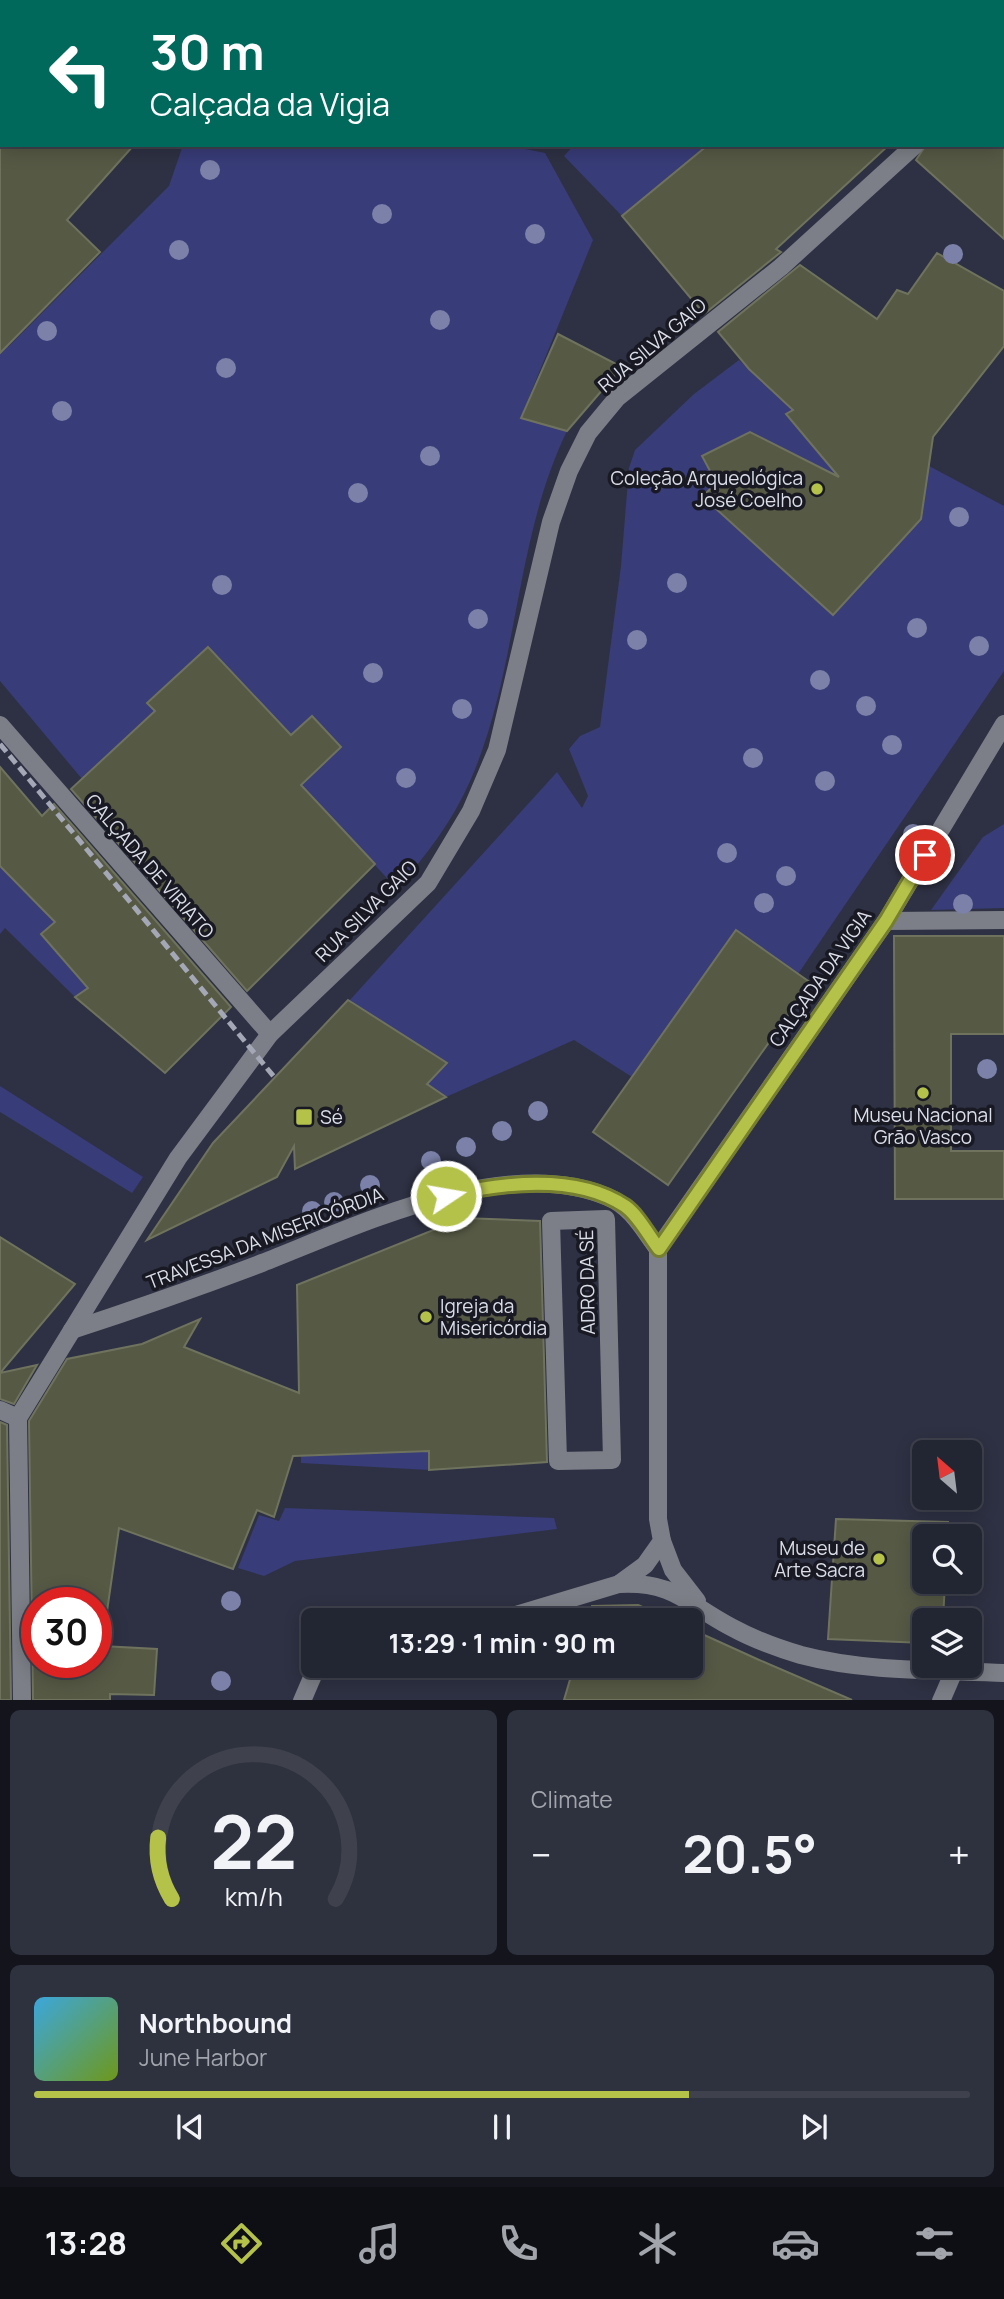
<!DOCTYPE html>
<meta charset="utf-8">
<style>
body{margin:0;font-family:Manrope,sans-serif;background:#2e313e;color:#f1f3f6;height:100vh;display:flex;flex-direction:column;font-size:26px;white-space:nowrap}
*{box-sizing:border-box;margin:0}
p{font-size:23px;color:#a2a5ac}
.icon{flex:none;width:38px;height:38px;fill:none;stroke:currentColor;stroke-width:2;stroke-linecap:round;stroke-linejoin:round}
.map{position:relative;height:1700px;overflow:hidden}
.sheet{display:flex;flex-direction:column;gap:10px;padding:10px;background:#13141c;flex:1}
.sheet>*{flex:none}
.hud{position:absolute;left:0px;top:0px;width:1004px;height:147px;box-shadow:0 4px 18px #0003,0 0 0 2px #3f424d;background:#00695c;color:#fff;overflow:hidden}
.needle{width:46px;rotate:332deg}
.controls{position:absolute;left:912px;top:1440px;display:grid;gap:14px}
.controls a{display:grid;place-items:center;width:70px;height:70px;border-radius:10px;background:#222532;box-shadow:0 4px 18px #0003,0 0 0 2px #3f424d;font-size:35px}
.speed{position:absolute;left:21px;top:1587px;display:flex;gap:14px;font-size:35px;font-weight:700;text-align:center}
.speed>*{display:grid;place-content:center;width:91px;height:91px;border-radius:50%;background:#222532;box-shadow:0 4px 18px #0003,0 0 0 2px #3f424d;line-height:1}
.speed .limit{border:10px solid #d22;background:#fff;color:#111}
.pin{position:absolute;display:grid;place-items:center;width:60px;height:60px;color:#fff;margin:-30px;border:4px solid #fff;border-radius:50%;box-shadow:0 2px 7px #0007}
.me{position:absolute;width:77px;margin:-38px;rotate:78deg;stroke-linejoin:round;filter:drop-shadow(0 0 5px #0008)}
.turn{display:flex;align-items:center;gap:24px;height:147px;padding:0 35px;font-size:32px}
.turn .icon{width:91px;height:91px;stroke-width:2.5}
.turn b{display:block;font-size:49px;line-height:60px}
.big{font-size:52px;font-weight:700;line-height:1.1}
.sheet .tile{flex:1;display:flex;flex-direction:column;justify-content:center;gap:10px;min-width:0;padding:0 24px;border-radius:10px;background:#2e313e}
.sheet .dial{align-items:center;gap:0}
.dial svg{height:182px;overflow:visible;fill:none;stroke:#3f424d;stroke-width:7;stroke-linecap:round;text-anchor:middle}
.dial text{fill:#f1f3f6;stroke:none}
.song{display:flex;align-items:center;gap:21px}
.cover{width:84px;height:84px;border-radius:10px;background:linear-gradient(135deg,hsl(200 70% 55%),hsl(80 70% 35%))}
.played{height:7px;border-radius:4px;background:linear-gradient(90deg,#b5c249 70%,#3f424d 70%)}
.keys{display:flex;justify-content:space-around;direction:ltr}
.heat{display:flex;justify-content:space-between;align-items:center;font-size:38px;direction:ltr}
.sheet .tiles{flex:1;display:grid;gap:10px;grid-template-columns:1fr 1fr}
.tile:last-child{grid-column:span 2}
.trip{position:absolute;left:301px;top:1608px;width:402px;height:70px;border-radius:10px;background:#222532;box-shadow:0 4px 18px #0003,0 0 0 2px #3f424d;font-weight:700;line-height:70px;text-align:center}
.tabs{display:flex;height:112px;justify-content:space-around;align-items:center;background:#0e0f14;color:#a2a5ac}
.tabs .icon{width:49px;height:49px}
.tabs .current{color:#b5c249}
.tabs b{font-size:32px;color:#f1f3f6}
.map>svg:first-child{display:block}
.green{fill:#383c78}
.building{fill:#565944;stroke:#6f735d;stroke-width:2;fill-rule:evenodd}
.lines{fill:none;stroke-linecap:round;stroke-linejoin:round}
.minor{stroke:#7d7f88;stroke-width:18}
.rail{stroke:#a4a7b5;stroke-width:5;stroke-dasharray:10 5;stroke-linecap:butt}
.tree{fill:#7b81a9}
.route-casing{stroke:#767e2f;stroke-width:18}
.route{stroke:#b5c249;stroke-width:12}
.poi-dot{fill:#b5c249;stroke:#181922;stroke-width:2.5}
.labels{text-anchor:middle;stroke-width:7;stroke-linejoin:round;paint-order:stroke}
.street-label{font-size:19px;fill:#dbdee9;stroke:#181922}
.poi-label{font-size:19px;fill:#dbdee9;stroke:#181922;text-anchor:end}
</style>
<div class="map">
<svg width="1004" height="1701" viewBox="0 0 1004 1701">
<rect width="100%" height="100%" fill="#2e3143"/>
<g class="green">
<path d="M183,145h322l40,8 48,87 -72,177 46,14c-53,109 -48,237 -96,348 -18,42 -44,75 -74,110l-96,-104 40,-38 -29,-31 -26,24 -78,-93 -61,55 8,9 -73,68 -82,-98v-341l8,7 161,-161z"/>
<path d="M574,145h134l-86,71 -58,-60z"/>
<path d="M739,360l45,41 149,36 -4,29 75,40v165l-206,303 -62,-44 -104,147 -58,-37 -128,57 -19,-13 20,-21 -98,-62 208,-229 25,36 6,-12 -19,-47 11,-13 20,-9 21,-161 8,-98 6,-18 59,-56z"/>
<path d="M1004,824v84l-73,2 52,-73z"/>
<path d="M0,866l55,56 -14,12 18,21 40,26 -24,16 -70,-69 -5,6z"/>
<path d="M0,1086l143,91 -11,16 -132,-81z"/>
<path d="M429,1451v19l-128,-7v-7z"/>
<path d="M285,1508l269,10 3,11 -262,32 -31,15 -26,-8 21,-53 20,6z"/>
</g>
<g class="building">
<path d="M0,145h134l-67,75 33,32 -100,101z"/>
<path d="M708,145h181l-113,104 5,3 -77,62 -82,-98z"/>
<path d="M926,145h78v94l-88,-79z"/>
<path d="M937,253l67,38v55l-71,91 -12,82 -88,96 -130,-118 13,-15 -14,-26 48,-24 89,45 -53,-63 7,-4 -44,-41 -31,-37 82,-67 77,54 20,-29 11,4z"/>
<path d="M558,334l64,33 -55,64 -46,-13z"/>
<path d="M208,647l83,88 21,-19 29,31 -40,38 74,79 -128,127 -176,-202 84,-78 -8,-8z"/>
<path d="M0,767l42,49 12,-12 177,203 -66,66 -90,-76 13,-9 -47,-54 14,-12 -55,-56z"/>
<path d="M736,930l75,53 -143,202 -75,-53z"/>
<path d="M894,936h110v98h-53v117h53v48h-109z"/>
<path d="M348,1000l99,63 -20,21 19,13 -151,72 -1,-23 -17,31 -130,63 66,-97z"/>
<path d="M463,1218l77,3 7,241 -118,8v-19l-136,5 -19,61 -17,-7 -24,59 -114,-41 -17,118 55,3 -3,46 -44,-1v6h-77l-4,-279 38,-62 75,-15 58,-25 -16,28 115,46 -2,-108zM37,1603h59v59h-59z"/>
<path d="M0,1237l75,47 -75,89 37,-8 -23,39 -14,-5z"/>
<path d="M0,1422l7,3 4,275h-11z"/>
<path d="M836,1519l112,3 -1,14h-23v46h21l-2,38h-19v23l-96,-4z"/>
<path d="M638,1605l34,15h-84l4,-14z"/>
<path d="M691,1629l66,30 95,41h-288l10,-34h117z"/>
</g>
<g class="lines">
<g class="minor">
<path d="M104,2l2,-2"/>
<path d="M645,2l2,-2"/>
<path d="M1003,55l1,-1"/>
<path d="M0,725l270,309"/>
<path d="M886,921l118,-1"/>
<path d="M606,1219l6,241 -54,1 -7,-240z"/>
<path d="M658,1249l228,-328 118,-197"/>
<path d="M72,1330c64,-21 127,-43 190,-67 95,-37 244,-110 346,-66 24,10 35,32 50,52"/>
<path d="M0,1410l18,8"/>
<path d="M662,1541l11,29 24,31"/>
<path d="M619,1584c55,-3 68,20 112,43 22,12 46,21 70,28 64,17 137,15 203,18"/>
<path d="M499,1620l120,-36 26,-19 17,-24 -4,-22v-270"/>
<path d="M22,1701l-4,-283 160,-260 92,-124 158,-151 43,-72 26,-61 54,-228 18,-51 19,-38 29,-35 164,-131 134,-122"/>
<path d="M302,1701l15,-35"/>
<path d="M941,1701l13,-30"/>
</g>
<path class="rail" d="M0,744l275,334"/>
</g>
<g class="tree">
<circle cx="210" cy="170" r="10"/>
<circle cx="382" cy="214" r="10"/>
<circle cx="535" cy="234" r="10"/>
<circle cx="179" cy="250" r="10"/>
<circle cx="953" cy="254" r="10"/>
<circle cx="440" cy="320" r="10"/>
<circle cx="47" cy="331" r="10"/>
<circle cx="226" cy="368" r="10"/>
<circle cx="62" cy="411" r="10"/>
<circle cx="430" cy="456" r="10"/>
<circle cx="358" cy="493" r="10"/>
<circle cx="959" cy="517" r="10"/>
<circle cx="677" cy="583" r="10"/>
<circle cx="222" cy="585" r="10"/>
<circle cx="478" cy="619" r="10"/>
<circle cx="917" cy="628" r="10"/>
<circle cx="637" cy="640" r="10"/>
<circle cx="979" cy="646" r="10"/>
<circle cx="373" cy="673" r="10"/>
<circle cx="820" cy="680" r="10"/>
<circle cx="866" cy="706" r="10"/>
<circle cx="462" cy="709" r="10"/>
<circle cx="892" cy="745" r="10"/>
<circle cx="753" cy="758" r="10"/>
<circle cx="406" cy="778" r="10"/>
<circle cx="825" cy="781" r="10"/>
<circle cx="913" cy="834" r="10"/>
<circle cx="727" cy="853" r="10"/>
<circle cx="786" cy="876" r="10"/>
<circle cx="764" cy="903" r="10"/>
<circle cx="963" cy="904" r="10"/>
<circle cx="987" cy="1069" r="10"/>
<circle cx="538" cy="1111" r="10"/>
<circle cx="502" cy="1131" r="10"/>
<circle cx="466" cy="1147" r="10"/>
<circle cx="431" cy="1161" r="10"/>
<circle cx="370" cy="1185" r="10"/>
<circle cx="334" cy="1202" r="10"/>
<circle cx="312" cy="1211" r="10"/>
<circle cx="231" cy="1601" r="10"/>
<circle cx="221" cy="1681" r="10"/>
</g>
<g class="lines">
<g class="route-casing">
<path id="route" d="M446,1196c54,-13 129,-23 179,10 13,9 24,30 34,43l227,-328 39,-66"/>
</g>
<use href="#route" class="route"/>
</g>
<g class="poi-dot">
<circle cx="817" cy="489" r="7"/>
<circle cx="923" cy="1093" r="7"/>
<rect x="295" y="1108" width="18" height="18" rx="3.5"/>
<circle cx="426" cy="1317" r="7"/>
<circle cx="879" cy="1559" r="7"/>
</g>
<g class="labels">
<g class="street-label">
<text transform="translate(652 345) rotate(-40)" y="7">RUA SILVA GAIO</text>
<text transform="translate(150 866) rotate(49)" y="7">CALÇADA DE VIRIATO</text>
<text transform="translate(366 911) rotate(-45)" y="7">RUA SILVA GAIO</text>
<text transform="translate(820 978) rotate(-55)" y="7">CALÇADA DA VIGIA</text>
<text transform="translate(265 1238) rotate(-21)" y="7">TRAVESSA DA MISERICÓRDIA</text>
<text transform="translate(587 1282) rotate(-91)" y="7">ADRO DA SÉ</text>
</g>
<g class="poi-label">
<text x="803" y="485">Coleção Arqueológica<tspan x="803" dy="22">José Coelho</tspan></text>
<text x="923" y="1122" text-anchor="middle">Museu Nacional<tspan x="923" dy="22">Grão Vasco</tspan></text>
<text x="320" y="1124" text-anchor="start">Sé</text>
<text x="440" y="1313" text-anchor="start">Igreja da<tspan x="440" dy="22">Misericórdia</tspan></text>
<text x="865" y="1555">Museu de<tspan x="865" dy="22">Arte Sacra</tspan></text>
</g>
</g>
</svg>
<div class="controls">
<a><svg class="needle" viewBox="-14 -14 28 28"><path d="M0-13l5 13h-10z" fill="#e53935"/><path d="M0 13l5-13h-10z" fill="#a2a5ac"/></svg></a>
<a><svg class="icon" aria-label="search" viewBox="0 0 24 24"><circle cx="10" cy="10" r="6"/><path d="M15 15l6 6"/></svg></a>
<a><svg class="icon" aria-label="layers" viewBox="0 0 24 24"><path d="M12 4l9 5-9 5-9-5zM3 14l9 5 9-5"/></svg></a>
</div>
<div class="speed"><div class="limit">30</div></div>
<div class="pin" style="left:925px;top:855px;background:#d93025"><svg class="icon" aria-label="arrive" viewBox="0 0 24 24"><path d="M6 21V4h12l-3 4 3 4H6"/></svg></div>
<svg class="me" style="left:446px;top:1196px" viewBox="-20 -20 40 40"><circle r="17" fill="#b5c249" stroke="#fff" stroke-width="3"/><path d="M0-11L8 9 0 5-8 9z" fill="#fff"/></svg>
<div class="trip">13:29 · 1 min · 90 m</div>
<div class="hud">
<div class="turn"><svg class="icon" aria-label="left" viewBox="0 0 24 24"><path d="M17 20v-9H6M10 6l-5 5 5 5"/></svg><div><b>30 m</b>Calçada da Vigia</div></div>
</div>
</div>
<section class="sheet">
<div class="tiles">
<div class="tile dial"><svg viewBox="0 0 100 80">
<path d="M14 69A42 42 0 1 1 86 69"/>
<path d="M14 69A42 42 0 0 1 8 42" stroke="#b5c249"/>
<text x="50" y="56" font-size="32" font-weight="700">22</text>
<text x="50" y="72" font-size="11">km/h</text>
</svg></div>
<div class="tile"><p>Climate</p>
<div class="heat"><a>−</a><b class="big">20.5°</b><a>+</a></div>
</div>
<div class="tile">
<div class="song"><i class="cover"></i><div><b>Northbound</b><p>June Harbor</p></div></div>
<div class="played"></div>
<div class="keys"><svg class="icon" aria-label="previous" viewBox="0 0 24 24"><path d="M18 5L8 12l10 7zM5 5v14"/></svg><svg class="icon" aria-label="pause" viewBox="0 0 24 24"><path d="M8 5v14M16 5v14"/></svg><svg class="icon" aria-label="next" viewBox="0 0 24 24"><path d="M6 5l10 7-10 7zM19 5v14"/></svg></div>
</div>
</div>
</section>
<nav class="tabs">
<b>13:28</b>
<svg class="icon current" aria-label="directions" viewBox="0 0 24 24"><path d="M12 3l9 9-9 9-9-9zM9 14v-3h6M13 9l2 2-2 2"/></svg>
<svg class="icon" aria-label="music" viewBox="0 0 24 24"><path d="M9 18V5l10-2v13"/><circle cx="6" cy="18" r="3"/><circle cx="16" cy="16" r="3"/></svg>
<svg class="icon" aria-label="phone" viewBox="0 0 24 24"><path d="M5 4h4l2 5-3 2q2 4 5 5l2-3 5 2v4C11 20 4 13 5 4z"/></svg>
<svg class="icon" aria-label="climate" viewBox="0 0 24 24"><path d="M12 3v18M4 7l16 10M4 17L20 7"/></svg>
<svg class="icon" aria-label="car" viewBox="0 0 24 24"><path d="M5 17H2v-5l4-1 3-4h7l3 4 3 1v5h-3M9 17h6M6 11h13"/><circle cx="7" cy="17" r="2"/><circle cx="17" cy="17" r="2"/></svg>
<svg class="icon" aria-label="filters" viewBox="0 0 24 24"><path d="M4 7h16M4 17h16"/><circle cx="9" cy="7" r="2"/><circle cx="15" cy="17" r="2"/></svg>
</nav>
